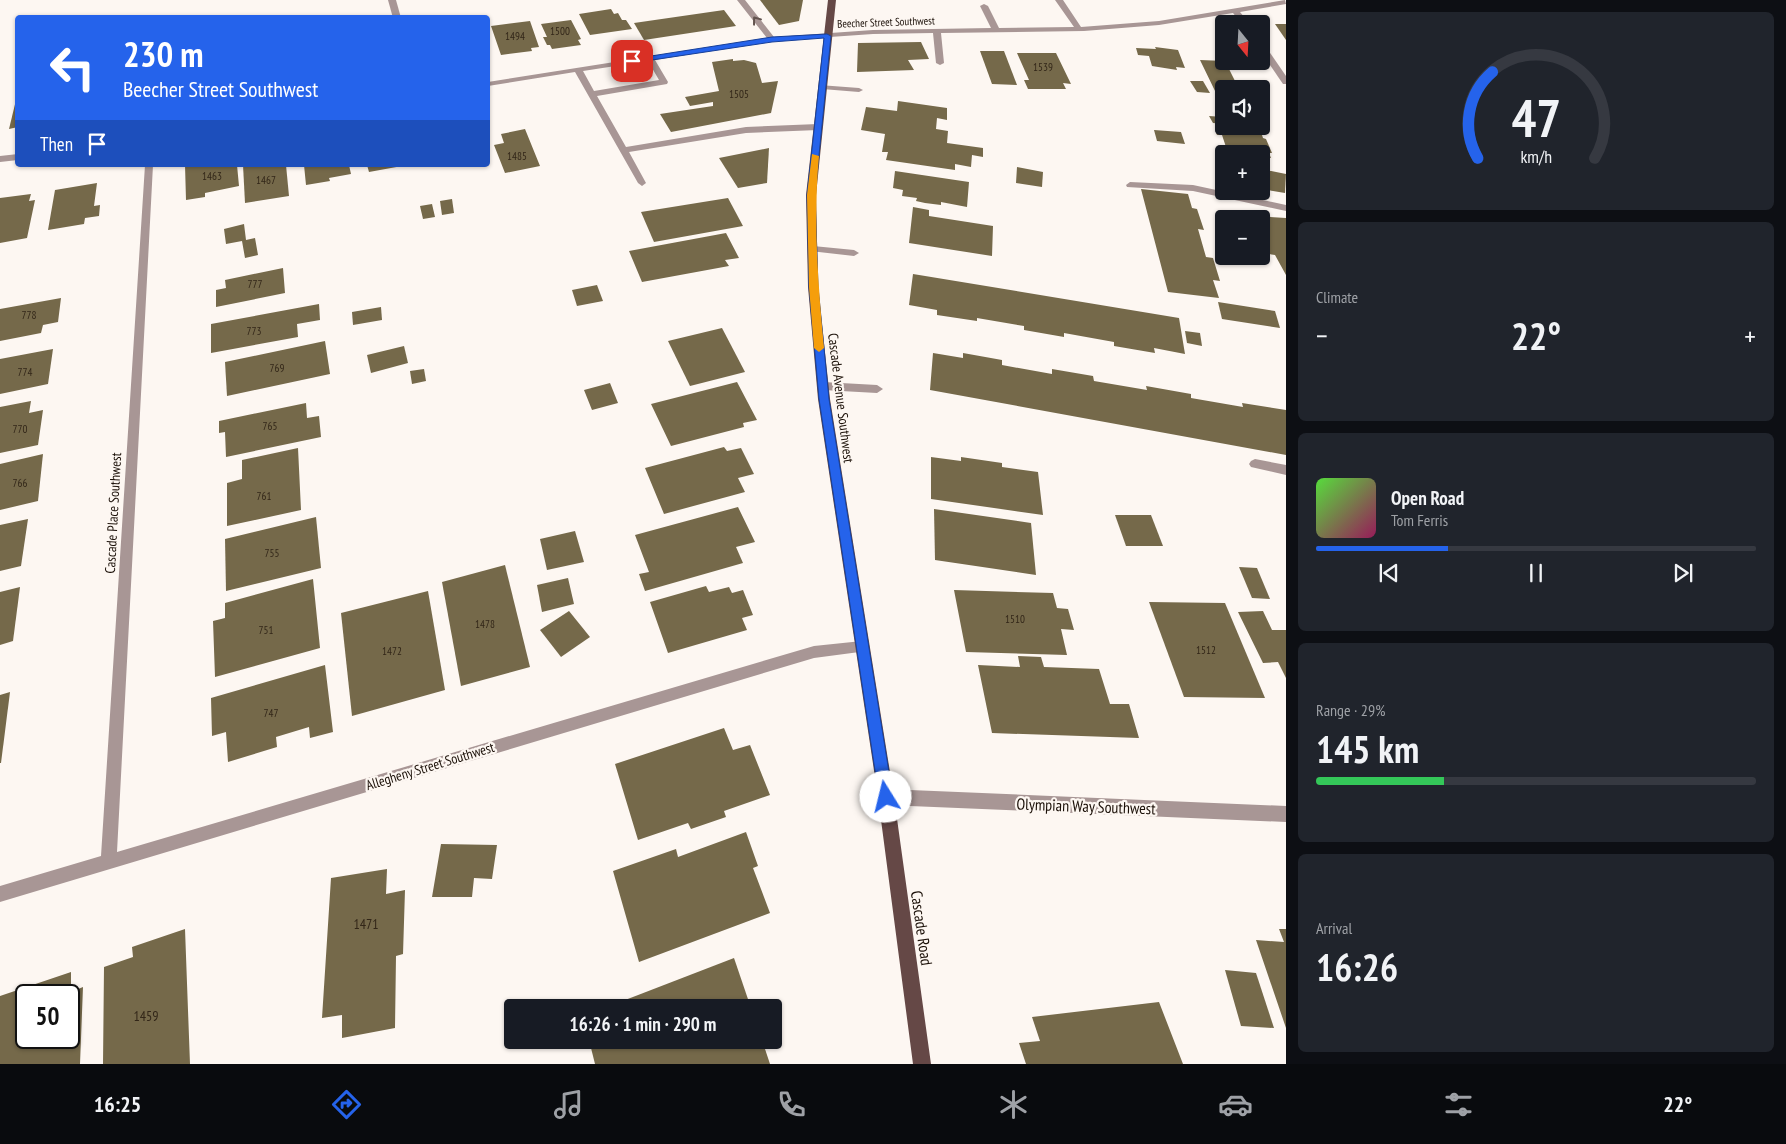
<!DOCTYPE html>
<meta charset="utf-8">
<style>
body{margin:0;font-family:"PT Sans Narrow",sans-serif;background:#20242c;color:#f1f3f6;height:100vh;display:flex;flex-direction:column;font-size:19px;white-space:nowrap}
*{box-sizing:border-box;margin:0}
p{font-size:16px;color:#9ea1a6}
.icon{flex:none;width:28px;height:28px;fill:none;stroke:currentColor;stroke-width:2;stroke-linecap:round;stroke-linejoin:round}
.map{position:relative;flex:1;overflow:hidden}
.sheet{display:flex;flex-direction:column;gap:12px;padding:12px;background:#0d0f14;width:500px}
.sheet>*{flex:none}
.guide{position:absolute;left:15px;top:15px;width:475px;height:152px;border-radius:5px;box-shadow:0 1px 4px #0004;background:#2563eb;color:#fff;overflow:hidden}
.needle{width:32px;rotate:162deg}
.tools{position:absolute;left:1215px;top:15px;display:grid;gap:10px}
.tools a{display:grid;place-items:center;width:55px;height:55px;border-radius:5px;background:#171b24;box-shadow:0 1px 4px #0004;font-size:25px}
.speed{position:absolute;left:15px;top:984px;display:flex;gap:10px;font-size:25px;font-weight:700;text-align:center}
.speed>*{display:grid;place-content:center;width:65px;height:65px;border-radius:50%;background:#171b24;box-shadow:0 1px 4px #0004;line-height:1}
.speed .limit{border:2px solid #111;border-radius:8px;background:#fff;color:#111}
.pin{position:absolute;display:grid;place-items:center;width:42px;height:42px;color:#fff;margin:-21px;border-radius:10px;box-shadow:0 2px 8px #0006}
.me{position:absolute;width:55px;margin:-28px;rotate:351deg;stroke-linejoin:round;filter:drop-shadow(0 0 4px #0008)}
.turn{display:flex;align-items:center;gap:18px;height:105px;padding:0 25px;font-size:22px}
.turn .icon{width:65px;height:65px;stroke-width:2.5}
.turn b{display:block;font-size:35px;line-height:42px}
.then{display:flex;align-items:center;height:48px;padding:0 25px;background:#0003;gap:10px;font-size:19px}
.big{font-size:38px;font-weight:800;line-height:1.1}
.sheet .card{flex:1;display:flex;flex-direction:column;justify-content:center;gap:8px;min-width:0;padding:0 18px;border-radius:8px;background:#20242c}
.sheet .dial{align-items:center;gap:0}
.dial svg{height:130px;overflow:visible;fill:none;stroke:#363941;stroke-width:7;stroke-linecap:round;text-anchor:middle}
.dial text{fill:#f1f3f6;stroke:none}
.song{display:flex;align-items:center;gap:15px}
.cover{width:60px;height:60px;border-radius:8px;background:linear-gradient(135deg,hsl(110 70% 55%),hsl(330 70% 35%))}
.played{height:5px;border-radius:2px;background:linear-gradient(90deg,#2563eb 30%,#363941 30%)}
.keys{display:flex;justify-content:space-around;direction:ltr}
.heat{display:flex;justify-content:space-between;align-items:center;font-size:28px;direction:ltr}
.charge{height:8px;border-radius:4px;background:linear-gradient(90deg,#34c759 29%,#363941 0)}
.trip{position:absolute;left:504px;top:999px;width:278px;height:50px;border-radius:5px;background:#171b24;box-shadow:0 1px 4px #0004;font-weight:800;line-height:50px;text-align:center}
.tab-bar{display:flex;height:80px;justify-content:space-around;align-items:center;background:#090b0e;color:#9ea1a6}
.tab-bar .icon{width:35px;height:35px}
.tab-bar .selected{color:#2563eb}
.tab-bar b{font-size:22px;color:#f1f3f6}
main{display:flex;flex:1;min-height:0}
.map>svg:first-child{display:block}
.building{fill:#75694a;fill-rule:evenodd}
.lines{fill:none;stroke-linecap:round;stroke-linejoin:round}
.minor{fill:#a89695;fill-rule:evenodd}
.major{fill:#654846;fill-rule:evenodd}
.oneway{stroke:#62534e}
.route{fill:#2563eb;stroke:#184099}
.slow{fill:#f59e0b}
.labels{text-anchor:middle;stroke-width:4.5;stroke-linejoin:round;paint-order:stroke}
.far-street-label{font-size:11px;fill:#1b1008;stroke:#fdf7f2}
.number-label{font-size:11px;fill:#322618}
.street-label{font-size:14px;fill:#1b1008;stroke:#fdf7f2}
.near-number-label{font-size:14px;fill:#322618}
.near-street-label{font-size:16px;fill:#1b1008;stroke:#fdf7f2}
</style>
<main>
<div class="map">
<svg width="1286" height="1064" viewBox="0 0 1286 1064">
<rect width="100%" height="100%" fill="#fdf7f2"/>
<g class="building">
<path d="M760,0h43l-4,21 -20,4z"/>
<path d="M611,9l3,5 4,-1 4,7h4l6,9 -42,6 -11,-21z"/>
<path d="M724,10l12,16 -92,14 -10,-17z"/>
<path d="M571,20l10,19 -3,1 3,5 -29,4 -2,-4h-3l-4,-8h4l-6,-13z"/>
<path d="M530,21l9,26 -8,1 1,3 -31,4 -10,-29z"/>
<path d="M1275,24h11v16z"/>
<path d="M921,42l8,17 -21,1 6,10 -57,2 1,-29z"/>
<path d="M1155,47l23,3 7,18 -9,-1 1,3 -25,-4 -3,-10 -11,-1 -2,-7 20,1z"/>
<path d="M980,51h24l13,34 -25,-1z"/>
<path d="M1017,53h39l15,31 -8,-1 3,6h-38l-4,-9h5z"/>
<path d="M733,59v2l11,-1 12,3 6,20 16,-2 -7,32 -100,19 -11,-18 53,-8v-4l-23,4 -5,-9 34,-6 -7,-29z"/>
<path d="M1200,60l25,1 14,28h-15v4h-8z"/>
<path d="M1190,81h13l7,12 -13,-1z"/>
<path d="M17,96l1,31 -9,2z"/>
<path d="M898,101l49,7v12l-10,-2 -1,11 12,2 -1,12 36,5v9l-11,-2 -1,12 -16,-3v6l-69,-10 2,-8h-6l3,-18 -24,-4 5,-23 31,4z"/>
<path d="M1215,102h9v22l-11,-1 -4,-7 14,1z"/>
<path d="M525,129l15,37 -35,7 -11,-28 10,-2 -3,-9z"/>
<path d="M1154,130l27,2 4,12 -28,-3z"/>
<path d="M1215,130l47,5 1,3 3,1 6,14h-3l2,5 -10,-1v-3l-33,-1 -6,-18h-5z"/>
<path d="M769,148l-2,35 -29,5 -19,-30z"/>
<path d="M185,165h52l2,21 -34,7v4l-19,3z"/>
<path d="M243,165h43l3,31 -44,7z"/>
<path d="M304,165h45l2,9 -22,4 1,3 -24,4z"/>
<path d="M367,165h35v1l-33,6z"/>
<path d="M1017,167l26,5 -1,15 -26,-4z"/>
<path d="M1261,169l25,5 -1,19 -24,-4z"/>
<path d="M895,171l74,11 -2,25 -26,-5v3l-16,-2 -9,-2 1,-3 -15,-2 1,-6 -10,-2z"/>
<path d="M97,183l-3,23 6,-1 -1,11 -14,2 -1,6 -36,6 7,-40z"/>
<path d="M1141,189l47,5 4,14 5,1 7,21 -6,-1 8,28 7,1 7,23 -7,-1 6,18 -51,-6z"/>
<path d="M31,194l-2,7 6,-1 -8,38 -27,5v-45z"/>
<path d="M728,198l15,28 -89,16 -13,-30z"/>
<path d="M452,199l2,14 -12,2 -2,-14z"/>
<path d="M432,204l3,13 -12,2 -3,-13z"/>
<path d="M913,207l16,3v6l64,10 -1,30 -83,-13z"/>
<path d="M1255,216l31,2v57l-11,-20 -6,-1 -8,-16v-7h2l-2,-12h-4z"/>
<path d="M244,224l2,16 9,-2 3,17 -13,3 -3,-17 -16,3 -2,-15z"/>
<path d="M726,233l13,25 -14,2 4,6 -87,16 -13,-31z"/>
<path d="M283,268l2,25 -69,14v-17l10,-2 -1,-8z"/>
<path d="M913,274l266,44 6,36 -31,-6 1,5 -41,-7v-4l-50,-9v4l-40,-7v-4l-47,-8v3l-40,-6v-5l-28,-5z"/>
<path d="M597,285l6,16 -26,5 -5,-16z"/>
<path d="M61,298l-3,24 -15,3 -2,8 -41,8v-32z"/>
<path d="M1218,302l57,9 5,17 -58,-9z"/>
<path d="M319,304l1,16 -23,4 1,13 -87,16v-29z"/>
<path d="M381,307l1,13 -29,5 -1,-13z"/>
<path d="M722,328l23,44 -55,14 -22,-45z"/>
<path d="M1185,331l15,2 2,13 -15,-3z"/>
<path d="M325,341l5,33 -103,22 -2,-34z"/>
<path d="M404,346l4,17 -37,10 -4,-18z"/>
<path d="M53,349l-5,35 -48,10v-35z"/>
<path d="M933,353l30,5v-5l39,7v5l50,9v-5l41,7 1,5 53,9 -1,-4 45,8v4l52,9 -1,-4 44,7v45l-356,-65z"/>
<path d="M424,369l2,12 -14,3 -2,-13z"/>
<path d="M737,382l20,38 -14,3 1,4 -73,19 -20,-42z"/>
<path d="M610,383l8,20 -26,7 -8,-20z"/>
<path d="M31,401l-2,12 14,-3 -5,35 -38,8v-46z"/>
<path d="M306,403l1,15 12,-2 2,21 -95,20 -1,-25 -6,1v-12z"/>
<path d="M724,447l3,4 14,-3 13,26 -16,4 7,14 -81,22 -19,-46z"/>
<path d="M298,448l3,62 -74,16v-43l15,-4v-19z"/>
<path d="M43,454l-5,47 -38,9v-46z"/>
<path d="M931,457l30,4v-4l41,6v4l36,5 5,43 -112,-16z"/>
<path d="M738,507l17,35 -19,5 7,16 -98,28 -6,-17 10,-2 -14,-37z"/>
<path d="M934,509l97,14 5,52 -101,-15z"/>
<path d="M1115,515h36l12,31h-37z"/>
<path d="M316,517l5,51 -95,23 -1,-52z"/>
<path d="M28,519l-7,47 -21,5v-46z"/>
<path d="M575,531l9,31 -37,8 -7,-31z"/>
<path d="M505,565l25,102 -69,19 -19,-104z"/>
<path d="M1239,567l18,1 13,31 -18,-1z"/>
<path d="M568,578l6,26 -32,8 -5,-27z"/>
<path d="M313,579l7,69 -105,29 -2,-56 12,-3v-15z"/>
<path d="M706,586l3,6 20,-5 3,6 11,-3 10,25 -11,3 5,12 -79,23 -18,-51z"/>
<path d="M20,587l-7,54 -13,4v-53z"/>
<path d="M954,590l99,3 4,15 11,1 6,21 -13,-1 6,26 -101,-3z"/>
<path d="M428,591l17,99 -93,26 -11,-103z"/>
<path d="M1149,602l76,1 40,95 -81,-1z"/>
<path d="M569,611l21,26 -29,20 -21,-27z"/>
<path d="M1263,611l9,19h14v48l-8,-16 -15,1 -25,-51z"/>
<path d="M1018,656l23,1 3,10 55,2 11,35h19l10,34 -147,-5 -14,-68 42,2z"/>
<path d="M325,665l8,67 -23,6 -1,-11 -33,10 1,10 -49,15 -2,-30 -14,4 -1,-38z"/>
<path d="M10,692l-9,71h-1v-68z"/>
<path d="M724,728l9,22 17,-5 20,50 -46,16 2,6 -35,12 -3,-6 -50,17 -23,-76z"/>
<path d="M746,832l12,34 -5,2 17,45 -131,49 -26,-91 63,-22 2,8z"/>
<path d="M441,844l56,1 -5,34 -18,-1 -2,19h-40z"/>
<path d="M387,869l-1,25 19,-4 -2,64 -7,2 -1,72 -53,10v-23l-20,3 9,-140z"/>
<path d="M185,929l5,135h-87l1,-97 29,-10 -1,-10z"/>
<path d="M1279,929h7v99l-30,-88 28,2z"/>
<path d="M734,958l17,50h-144v-1z"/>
<path d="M1225,970l31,3 18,55 -33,-2z"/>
<path d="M71,972v20l12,-5 -3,77h-80v-68zM26,995h43v43h-43z"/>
<path d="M1159,1002l24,62h-157l-7,-21 21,-2 -8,-24z"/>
<path d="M589,1040h173l8,24h-175z"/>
</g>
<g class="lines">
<g class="minor">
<path d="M388,0h8l5,18h-8z"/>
<path d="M737,0h8l29,37 99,-7 118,-2 -11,-22 4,-2 4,2 11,22 75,-1 -19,-27h8l18,27 78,-6 126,-21 1,4 -46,8 10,12h-8l-9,-11 -74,12 -75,6 -143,2 3,30 -4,2 -4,-2 -3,-30 -60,1 -101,7 -117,19 13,22 -1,2 -70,12 29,51 120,-20 72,-3 4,3 -4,3 -72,3 -117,19 17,31 -4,3 -4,-3 -63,-111 -87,14v-4l279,-44zM648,61l11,19 -65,11 -11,-20z"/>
<path d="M1261,44h3l22,32v8h-3l-22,-32z"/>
<path d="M819,85l40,3 4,2 -4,2 -37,-3 -4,-2z"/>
<path d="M18,154v6l-18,2v-6z"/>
<path d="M145,165h8l-36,687 697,-206 48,-5 5,2 2,4 -2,4 -53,7 -814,244v-16l101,-30z"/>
<path d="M1130,182l63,3 93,20v6l-93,-20 -66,-4 -1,-2z"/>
<path d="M813,246l41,4 5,3 -5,3 -44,-5 -2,-2z"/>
<path d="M823,382l54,3 6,4 -6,4 -54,-3 -6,-4z"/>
<path d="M1255,459l31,6v10l-35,-8 -2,-3 2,-3z"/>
<path d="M886,789l400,17v16l-400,-17 -5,-3 -3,-5 3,-5z"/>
</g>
<path class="major" d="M828,0h8l-20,195 2,92 12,112 64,398 37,267h-18l-35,-267 -60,-398 -10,-112 -2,-92z"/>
</g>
<defs><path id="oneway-chevron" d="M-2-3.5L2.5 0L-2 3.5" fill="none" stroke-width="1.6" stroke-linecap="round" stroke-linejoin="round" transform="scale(1.25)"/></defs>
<use class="oneway" href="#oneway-chevron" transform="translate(756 20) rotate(-127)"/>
<path class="route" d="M827,34l4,2 -16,159 3,92 11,112 64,398 -2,5 -5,2 -5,-2 -2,-5 -60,-398 -10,-112 -2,-92 17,-157 -52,4 -140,21 -4,-2 4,-2 140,-22z"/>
<path class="slow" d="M812,154l7,2c-6,64 -1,128 5,192l-5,4 -5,-4 -5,-61 -2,-92z"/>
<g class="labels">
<g class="far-street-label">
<text transform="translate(886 22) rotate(-2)" y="4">Beecher Street Southwest</text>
</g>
<g class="number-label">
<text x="560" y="35">1500</text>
<text x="515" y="40">1494</text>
<text x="1043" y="71">1539</text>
<text x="739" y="98">1505</text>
<text x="517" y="160">1485</text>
<text x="212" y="180">1463</text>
<text x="266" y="184">1467</text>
<text x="255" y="288">777</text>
<text x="29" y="319">778</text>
<text x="254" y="335">773</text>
<text x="277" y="372">769</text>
<text x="25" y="376">774</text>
<text x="270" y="430">765</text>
<text x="20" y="433">770</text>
<text x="20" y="487">766</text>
<text x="264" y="500">761</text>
<text x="272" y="557">755</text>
<text x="1015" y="623">1510</text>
<text x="485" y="628">1478</text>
<text x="266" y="634">751</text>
<text x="1206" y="654">1512</text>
<text x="392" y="655">1472</text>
<text x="271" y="717">747</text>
</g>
<g class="street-label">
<text transform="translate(841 398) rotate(83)" y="5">Cascade Avenue Southwest</text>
<text transform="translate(113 513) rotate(-87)" y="5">Cascade Place Southwest</text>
<text transform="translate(430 766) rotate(-17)" y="5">Allegheny Street Southwest</text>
</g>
<g class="near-number-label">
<text x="366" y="929">1471</text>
<text x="146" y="1021">1459</text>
</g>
<g class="near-street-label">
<text transform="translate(1086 806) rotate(2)" y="6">Olympian Way Southwest</text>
<text transform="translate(922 928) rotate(82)" y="6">Cascade Road</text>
</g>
</g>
</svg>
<div class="tools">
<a><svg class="needle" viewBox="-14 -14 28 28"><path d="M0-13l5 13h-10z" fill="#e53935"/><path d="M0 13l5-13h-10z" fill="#9ea1a6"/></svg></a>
<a><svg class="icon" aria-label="sound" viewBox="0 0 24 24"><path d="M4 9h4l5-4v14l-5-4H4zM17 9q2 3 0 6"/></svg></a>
<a>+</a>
<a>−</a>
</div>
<div class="speed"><div class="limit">50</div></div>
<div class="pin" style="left:632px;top:61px;background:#d93025"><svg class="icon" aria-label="arrive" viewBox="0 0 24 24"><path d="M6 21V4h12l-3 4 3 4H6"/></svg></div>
<svg class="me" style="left:886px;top:797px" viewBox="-20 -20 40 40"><circle r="19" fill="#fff"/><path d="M0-13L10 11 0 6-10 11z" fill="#2563eb"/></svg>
<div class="trip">16:26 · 1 min · 290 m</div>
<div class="guide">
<div class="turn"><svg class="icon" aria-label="left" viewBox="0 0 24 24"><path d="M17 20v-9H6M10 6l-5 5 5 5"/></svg><div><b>230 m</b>Beecher Street Southwest</div></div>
<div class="then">Then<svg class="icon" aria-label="arrive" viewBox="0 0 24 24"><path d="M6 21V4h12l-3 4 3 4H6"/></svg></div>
</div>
</div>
<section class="sheet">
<div class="card dial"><svg viewBox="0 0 100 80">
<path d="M14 69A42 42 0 1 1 86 69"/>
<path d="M14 69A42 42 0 0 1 23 16" stroke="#2563eb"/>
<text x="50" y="56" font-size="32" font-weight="700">47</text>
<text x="50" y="72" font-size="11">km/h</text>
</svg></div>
<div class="card"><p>Climate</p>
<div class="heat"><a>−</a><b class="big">22°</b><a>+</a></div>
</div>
<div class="card">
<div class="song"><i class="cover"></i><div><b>Open Road</b><p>Tom Ferris</p></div></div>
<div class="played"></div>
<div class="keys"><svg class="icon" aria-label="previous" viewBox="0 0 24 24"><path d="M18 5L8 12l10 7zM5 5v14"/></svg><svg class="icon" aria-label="pause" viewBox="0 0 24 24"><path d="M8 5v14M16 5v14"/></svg><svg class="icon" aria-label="next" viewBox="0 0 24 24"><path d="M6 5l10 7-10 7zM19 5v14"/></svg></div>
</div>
<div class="card"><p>Range · 29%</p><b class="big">145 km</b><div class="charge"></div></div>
<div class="card"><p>Arrival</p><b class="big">16:26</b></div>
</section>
</main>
<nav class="tab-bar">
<b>16:25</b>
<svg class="icon selected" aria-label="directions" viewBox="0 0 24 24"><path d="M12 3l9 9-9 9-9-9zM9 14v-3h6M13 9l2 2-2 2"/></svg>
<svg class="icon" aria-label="music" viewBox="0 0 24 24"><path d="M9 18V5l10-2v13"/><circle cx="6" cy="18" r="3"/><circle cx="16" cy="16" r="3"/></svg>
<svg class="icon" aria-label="phone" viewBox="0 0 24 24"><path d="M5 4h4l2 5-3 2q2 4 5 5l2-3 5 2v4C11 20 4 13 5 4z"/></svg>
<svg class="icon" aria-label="climate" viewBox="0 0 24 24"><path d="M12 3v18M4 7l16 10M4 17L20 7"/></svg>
<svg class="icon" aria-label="car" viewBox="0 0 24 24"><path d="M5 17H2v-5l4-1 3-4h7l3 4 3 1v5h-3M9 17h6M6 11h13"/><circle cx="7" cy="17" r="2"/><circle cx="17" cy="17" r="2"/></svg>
<svg class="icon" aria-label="filters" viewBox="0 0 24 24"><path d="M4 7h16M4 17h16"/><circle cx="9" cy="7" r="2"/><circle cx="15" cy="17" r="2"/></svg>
<b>22°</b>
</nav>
